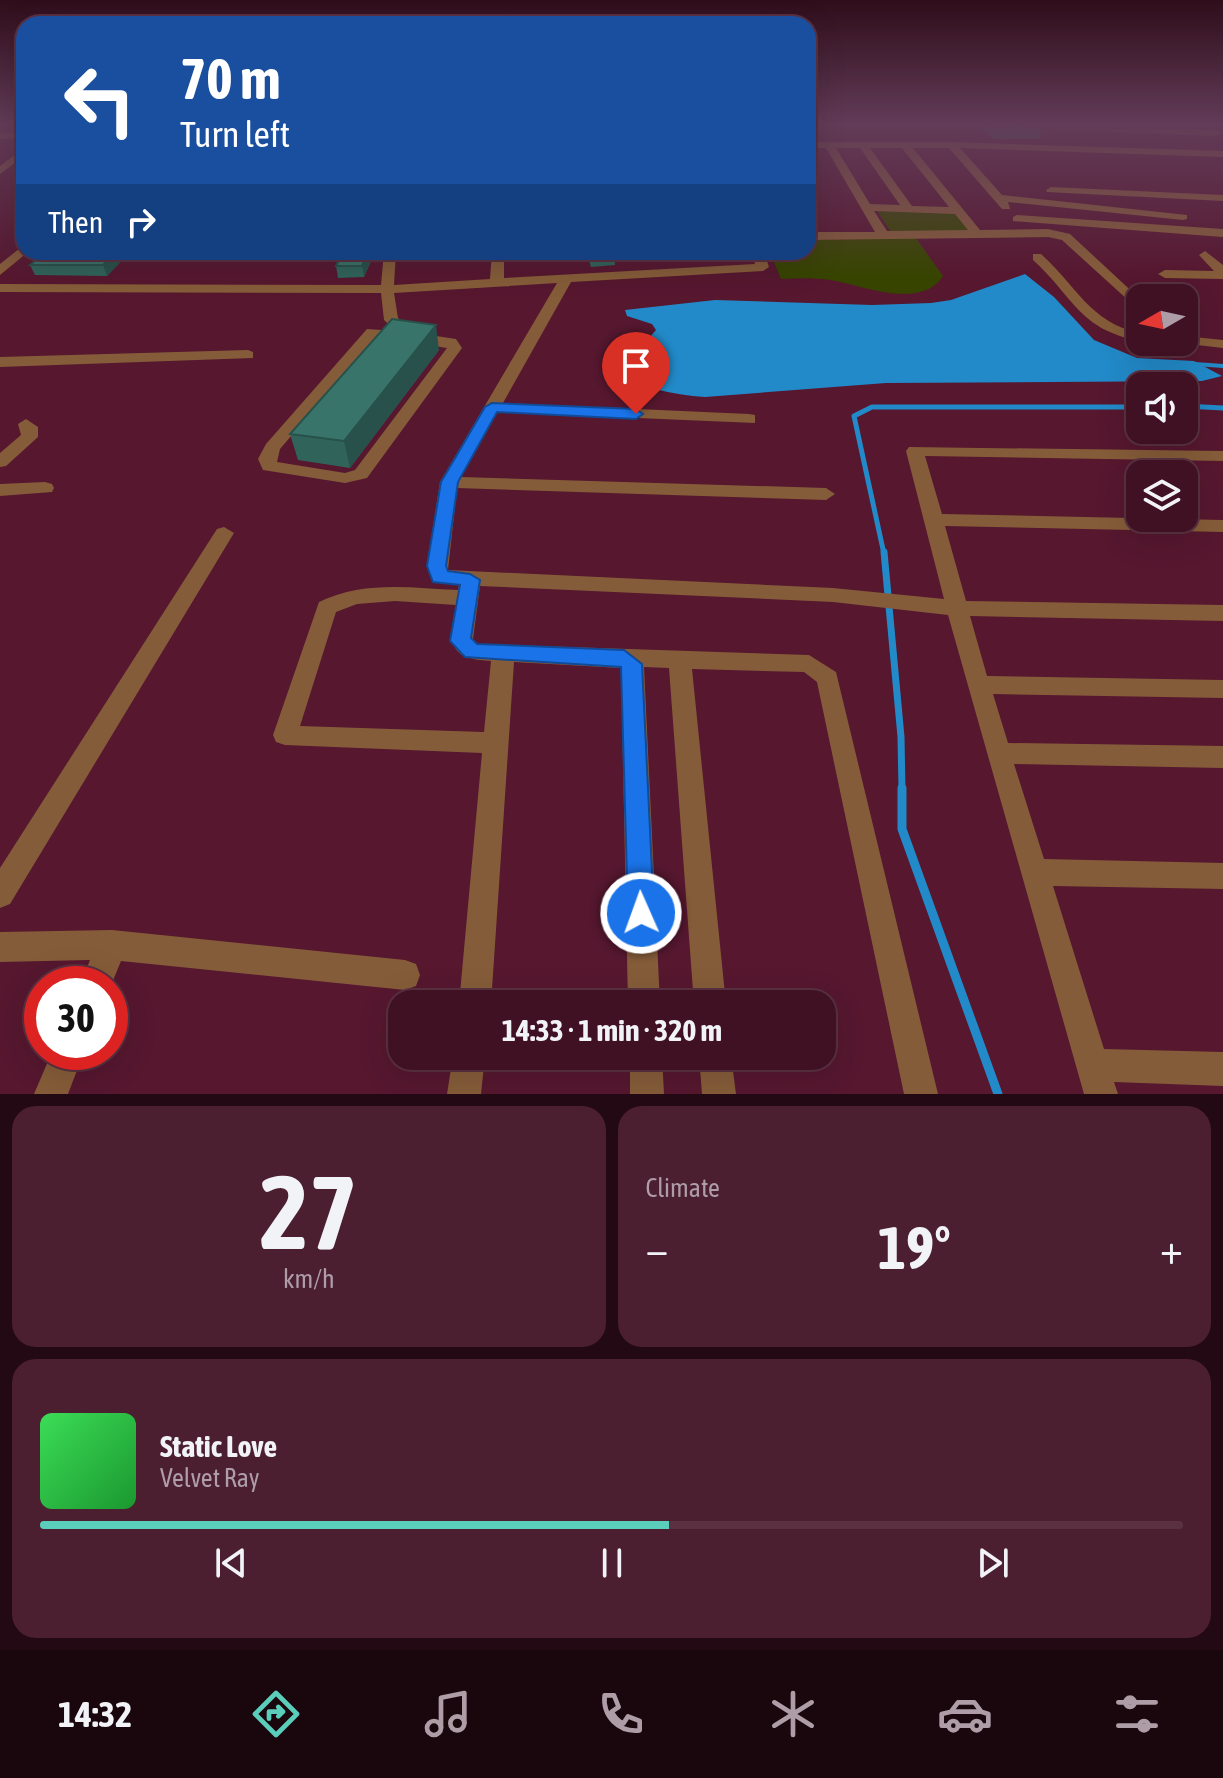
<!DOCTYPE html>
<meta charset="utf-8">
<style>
body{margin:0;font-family:"Asap Condensed",sans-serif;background:#4b1f30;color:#f1f3f6;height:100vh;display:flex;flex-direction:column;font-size:30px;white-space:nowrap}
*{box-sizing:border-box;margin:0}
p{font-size:26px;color:#ae9da6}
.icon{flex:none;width:44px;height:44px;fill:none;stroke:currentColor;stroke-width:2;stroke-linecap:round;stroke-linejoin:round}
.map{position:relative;height:1094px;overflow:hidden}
.panel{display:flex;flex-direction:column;gap:12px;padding:12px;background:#230913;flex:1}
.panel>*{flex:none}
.banner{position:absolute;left:16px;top:16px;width:800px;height:244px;border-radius:24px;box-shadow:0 8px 32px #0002,0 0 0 2px #593141;background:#1a4fa0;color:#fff;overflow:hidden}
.needle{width:52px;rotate:261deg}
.controls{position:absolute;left:1126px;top:284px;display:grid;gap:16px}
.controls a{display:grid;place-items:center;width:72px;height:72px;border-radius:16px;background:#401123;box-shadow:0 8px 32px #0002,0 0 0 2px #593141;font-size:40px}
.speed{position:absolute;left:24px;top:966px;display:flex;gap:16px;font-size:40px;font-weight:700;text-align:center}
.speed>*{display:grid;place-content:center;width:104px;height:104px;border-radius:50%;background:#401123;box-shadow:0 8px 32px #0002,0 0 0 2px #593141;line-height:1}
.speed .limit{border:12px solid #d22;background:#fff;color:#111}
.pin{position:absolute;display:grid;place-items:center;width:68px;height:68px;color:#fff;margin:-82px -34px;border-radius:50% 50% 50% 0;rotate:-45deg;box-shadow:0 0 8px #0007}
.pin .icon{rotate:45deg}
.me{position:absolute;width:88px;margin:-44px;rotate:358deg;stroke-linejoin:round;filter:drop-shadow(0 0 6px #0008)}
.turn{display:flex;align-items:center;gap:28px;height:168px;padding:0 32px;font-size:36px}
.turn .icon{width:104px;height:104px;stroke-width:2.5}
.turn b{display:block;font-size:56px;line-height:68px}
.then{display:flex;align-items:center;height:76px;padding:0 32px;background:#0003;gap:16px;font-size:30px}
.big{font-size:60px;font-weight:700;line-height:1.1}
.panel .card{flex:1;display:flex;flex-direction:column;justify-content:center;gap:12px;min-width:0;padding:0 28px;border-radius:24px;background:#4b1f30}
.panel .dial{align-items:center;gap:0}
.dial b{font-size:104px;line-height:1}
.song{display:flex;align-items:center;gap:24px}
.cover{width:96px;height:96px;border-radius:12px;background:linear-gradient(135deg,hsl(130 70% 55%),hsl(130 70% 35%))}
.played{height:8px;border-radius:4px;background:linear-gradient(90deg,#5bcebb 55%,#593141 55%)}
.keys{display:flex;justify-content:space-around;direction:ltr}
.heat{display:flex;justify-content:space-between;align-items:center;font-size:44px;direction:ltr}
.panel .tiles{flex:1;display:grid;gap:12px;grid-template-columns:1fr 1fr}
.card:last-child{grid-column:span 2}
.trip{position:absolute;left:388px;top:990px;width:448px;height:80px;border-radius:24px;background:#401123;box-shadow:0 8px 32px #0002,0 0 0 2px #593141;font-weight:700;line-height:80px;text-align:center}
.dock{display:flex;height:128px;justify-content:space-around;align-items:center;background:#1a070e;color:#ae9da6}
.dock .icon{width:56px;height:56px}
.dock .on{color:#5bcebb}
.dock b{font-size:36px;color:#f1f3f6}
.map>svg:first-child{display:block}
.green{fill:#374400}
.water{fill:#228ac8}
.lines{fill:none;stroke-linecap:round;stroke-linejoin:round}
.stream-far3{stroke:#228ac8;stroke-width:4}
.stream-far2{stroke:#228ac8;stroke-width:5}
.stream-far1{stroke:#228ac8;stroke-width:7}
.stream{stroke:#228ac8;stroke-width:9}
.minor{fill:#855c39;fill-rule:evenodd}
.wall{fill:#30645b}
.shaded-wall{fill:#27514a}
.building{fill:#38746a;stroke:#27514a;stroke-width:2}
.route{fill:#1a73e8;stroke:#114b97;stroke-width:2}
</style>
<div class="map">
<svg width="1223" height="1094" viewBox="0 0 1223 1094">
<rect width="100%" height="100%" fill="#56172f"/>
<g class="green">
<path d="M875,208l81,5 15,19h-80z"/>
<path d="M916,238l27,38c-22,35 -82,9 -112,4 -16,-2 -33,-2 -50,-1l-11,-27h38v-12z"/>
</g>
<path class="water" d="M1025,274l29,23 40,43 43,18 57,3 28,15 -20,5 -316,2 -181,14c-33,-2 -67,-10 -97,-26l-4,-13 45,-20 7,-8 -4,-6 -25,-8 -2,-6 90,-10 157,5 59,-2 20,-3z"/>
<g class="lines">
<path class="stream-far3" d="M1195,364l28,2"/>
<g class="stream-far2">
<path d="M1184,406l39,2"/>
<path d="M884,554l-30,-138 18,-9h268"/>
</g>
<path class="stream-far1" d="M884,552l17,185 1,53"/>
<path class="stream" d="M902,788v41l96,265"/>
<g class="minor">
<path d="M990,124l226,6 5,3 -5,3 -221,-9z"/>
<path d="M24,132v6l-24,1v-6z"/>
<path d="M808,142h144l271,9v6l-263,-9 42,47 185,20v4l-4,1 -175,-18 2,7h-8l-53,-61h-36l67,82 68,-1 22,5 70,65v12l-78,-71 -14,-3 -240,3v-8h67l-49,-84h-18zM836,148h24l40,57 -30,-1zM870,148h32l47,59 -37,-1zM874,211l81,3 13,16 -81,1z"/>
<path d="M24,148v8l-24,18v-8z"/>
<path d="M1051,187l172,8v6l-176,-9 -1,-2z"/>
<path d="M1017,215l206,14v8l-210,-16v-4z"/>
<path d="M24,245v7h4l-28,23v-11z"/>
<path d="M1205,251l18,14v14l-58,-1 -7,-4 7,-4 49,1 -15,-16z"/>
<path d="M384,252h12l-2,33 96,-6 2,-27h12v26l251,-14 -3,-12h12l5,15 -6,4 -192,11 -68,121 246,11 6,1v8l-258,-11 -36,65 365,11 9,6 -9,6 -369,-12 -9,82 385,18 111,11 -38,-148 3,-4 314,4v10l-298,-5 17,58 281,6v12l-278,-6 21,75 257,4v16l-253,-5 17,60 236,4v18l-230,-4 15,49 215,3v22l-209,-4 30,95 179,4v26l-170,-3 51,163 119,3v34l-109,-4 4,12h-34l-136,-479 -115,-13 -353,-16 -7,53 5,5 331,11 27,17 102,422h-34l-87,-412 -13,-10 -112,-3 34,335h-32l-25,-336 -25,-1 16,337h-32l-7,-336 -107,-6 -23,342h-32l23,-251 -197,-8 -9,-3 -3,-7 46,-133c45,-22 92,-14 139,-12l1,-5 -26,-3 -6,-16 13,-84 117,-199 -163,10 4,25 18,15 40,6 6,9 -95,130 -22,5 -82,-13 -5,-11 8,-15 101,-115 29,2 -12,-11 -3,-27 -381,-1v-8l381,1zM376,337l71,11 -92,122 -10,3 -68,-11 3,-13zM395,601l61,4c-6,37 -10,54 35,56l-7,71 -184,-6 36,-114 21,-8z"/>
<path d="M1033,254h8c35,31 49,69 99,79v8c-62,-12 -65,-43 -107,-81z"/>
<path d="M1184,336l39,4v8l-44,-5 5,-1z"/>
<path d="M248,350l5,2v6l-253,9v-10z"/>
<path d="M26,419l12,8v10l-32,29 -6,1v-14l21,-18 -3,-11z"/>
<path d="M45,482l7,2 2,4 -2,4 -52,4v-12z"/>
<path d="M224,527l10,6 -224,371 -10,4v-40l217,-339z"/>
<path d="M112,930l293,30 11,4 4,11 -4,11 -11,4 -284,-29 -11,27v-4h-30l10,-24 -90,2v-30z"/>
<path d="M52,1052h32l-16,42h-34z"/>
<path d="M453,1056h32l-4,38h-34z"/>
<path d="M630,1056h32l2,38h-34z"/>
<path d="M699,1056h32l5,38h-34z"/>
</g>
</g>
<g class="wall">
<path d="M979,124h56l7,6 -3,9h-45z"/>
<path d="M130,252l-23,24 -72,-1 -5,-10z"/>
<path d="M268,252h107l-11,25 -26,1 -2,-12 2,-5h-68z"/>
<path d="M586,252h28l1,13 -24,2z"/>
<path d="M439,350l-89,118 -52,-8 -8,-26z"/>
</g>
<g class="shaded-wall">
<path d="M116,252h14l-23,24 -4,-11z"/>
<path d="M368,252h7l-11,25 -2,-11z"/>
<path d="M436,325l3,25 -89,118 -6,-27z"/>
</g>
<g class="building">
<path d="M990,124h45l7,6 -46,-1z"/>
<path d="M46,252h70l-13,13h-73z"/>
<path d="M343,252h25l-6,14h-26z"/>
<path d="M590,252h24l1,2 -24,1z"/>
<path d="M392,319l44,6 -92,116 -54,-7z"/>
</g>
<linearGradient id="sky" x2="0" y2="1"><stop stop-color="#2f0d1a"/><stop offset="0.45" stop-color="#623c58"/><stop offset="1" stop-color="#623c58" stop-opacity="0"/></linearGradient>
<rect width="1223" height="277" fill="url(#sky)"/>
<path class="route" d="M492,403l144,6 7,5 -7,5 -139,-7 -39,70 -12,84 2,5 22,3 10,6 -9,58 6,6 147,6 18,14 12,249 -4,9 -9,4 -9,-4 -4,-9 -7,-246 -156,-10 -15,-16 10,-56 -27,-3 -6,-16 14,-84 44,-75z"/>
</svg>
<div class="controls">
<a><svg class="needle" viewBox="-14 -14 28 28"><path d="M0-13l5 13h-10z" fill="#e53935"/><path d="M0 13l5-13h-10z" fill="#ae9da6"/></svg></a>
<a><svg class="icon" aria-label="sound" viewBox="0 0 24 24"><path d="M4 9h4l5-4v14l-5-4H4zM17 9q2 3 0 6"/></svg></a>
<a><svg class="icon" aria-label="layers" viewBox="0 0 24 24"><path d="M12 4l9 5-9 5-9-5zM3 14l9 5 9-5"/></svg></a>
</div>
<div class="speed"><div class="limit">30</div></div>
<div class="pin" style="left:636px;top:414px;background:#d93025"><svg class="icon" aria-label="arrive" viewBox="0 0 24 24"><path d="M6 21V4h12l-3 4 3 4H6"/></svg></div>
<svg class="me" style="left:641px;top:913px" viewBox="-20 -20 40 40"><circle r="17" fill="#1a73e8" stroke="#fff" stroke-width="3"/><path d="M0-11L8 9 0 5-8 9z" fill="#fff"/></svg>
<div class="trip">14:33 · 1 min · 320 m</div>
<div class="banner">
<div class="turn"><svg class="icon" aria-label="left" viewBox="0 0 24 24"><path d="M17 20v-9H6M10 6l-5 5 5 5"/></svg><div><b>70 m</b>Turn left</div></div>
<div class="then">Then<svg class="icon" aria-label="right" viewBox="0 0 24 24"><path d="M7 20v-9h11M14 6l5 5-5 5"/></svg></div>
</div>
</div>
<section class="panel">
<div class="tiles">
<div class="card dial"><b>27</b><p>km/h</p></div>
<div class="card"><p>Climate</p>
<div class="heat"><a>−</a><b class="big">19°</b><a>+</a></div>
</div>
<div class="card">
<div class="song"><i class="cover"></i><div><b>Static Love</b><p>Velvet Ray</p></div></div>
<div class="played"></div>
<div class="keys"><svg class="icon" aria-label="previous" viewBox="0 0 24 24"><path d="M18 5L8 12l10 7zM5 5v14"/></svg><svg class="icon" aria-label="pause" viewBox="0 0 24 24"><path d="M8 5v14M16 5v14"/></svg><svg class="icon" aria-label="next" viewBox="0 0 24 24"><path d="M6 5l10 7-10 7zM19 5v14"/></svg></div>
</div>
</div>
</section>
<nav class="dock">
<b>14:32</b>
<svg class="icon on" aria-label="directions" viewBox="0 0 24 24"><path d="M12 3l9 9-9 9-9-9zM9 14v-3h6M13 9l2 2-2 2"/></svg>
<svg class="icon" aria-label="music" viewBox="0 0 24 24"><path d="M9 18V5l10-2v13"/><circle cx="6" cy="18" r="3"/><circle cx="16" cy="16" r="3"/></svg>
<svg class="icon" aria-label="phone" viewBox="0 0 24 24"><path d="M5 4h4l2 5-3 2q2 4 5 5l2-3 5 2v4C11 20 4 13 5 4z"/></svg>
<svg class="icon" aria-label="climate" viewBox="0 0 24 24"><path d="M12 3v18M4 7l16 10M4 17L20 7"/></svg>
<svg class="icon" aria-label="car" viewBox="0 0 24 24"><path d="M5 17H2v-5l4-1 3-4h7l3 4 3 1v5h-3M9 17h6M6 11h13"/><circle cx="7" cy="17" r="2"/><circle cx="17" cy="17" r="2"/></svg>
<svg class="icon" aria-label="filters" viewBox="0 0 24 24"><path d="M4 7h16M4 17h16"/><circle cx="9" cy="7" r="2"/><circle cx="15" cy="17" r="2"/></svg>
</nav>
